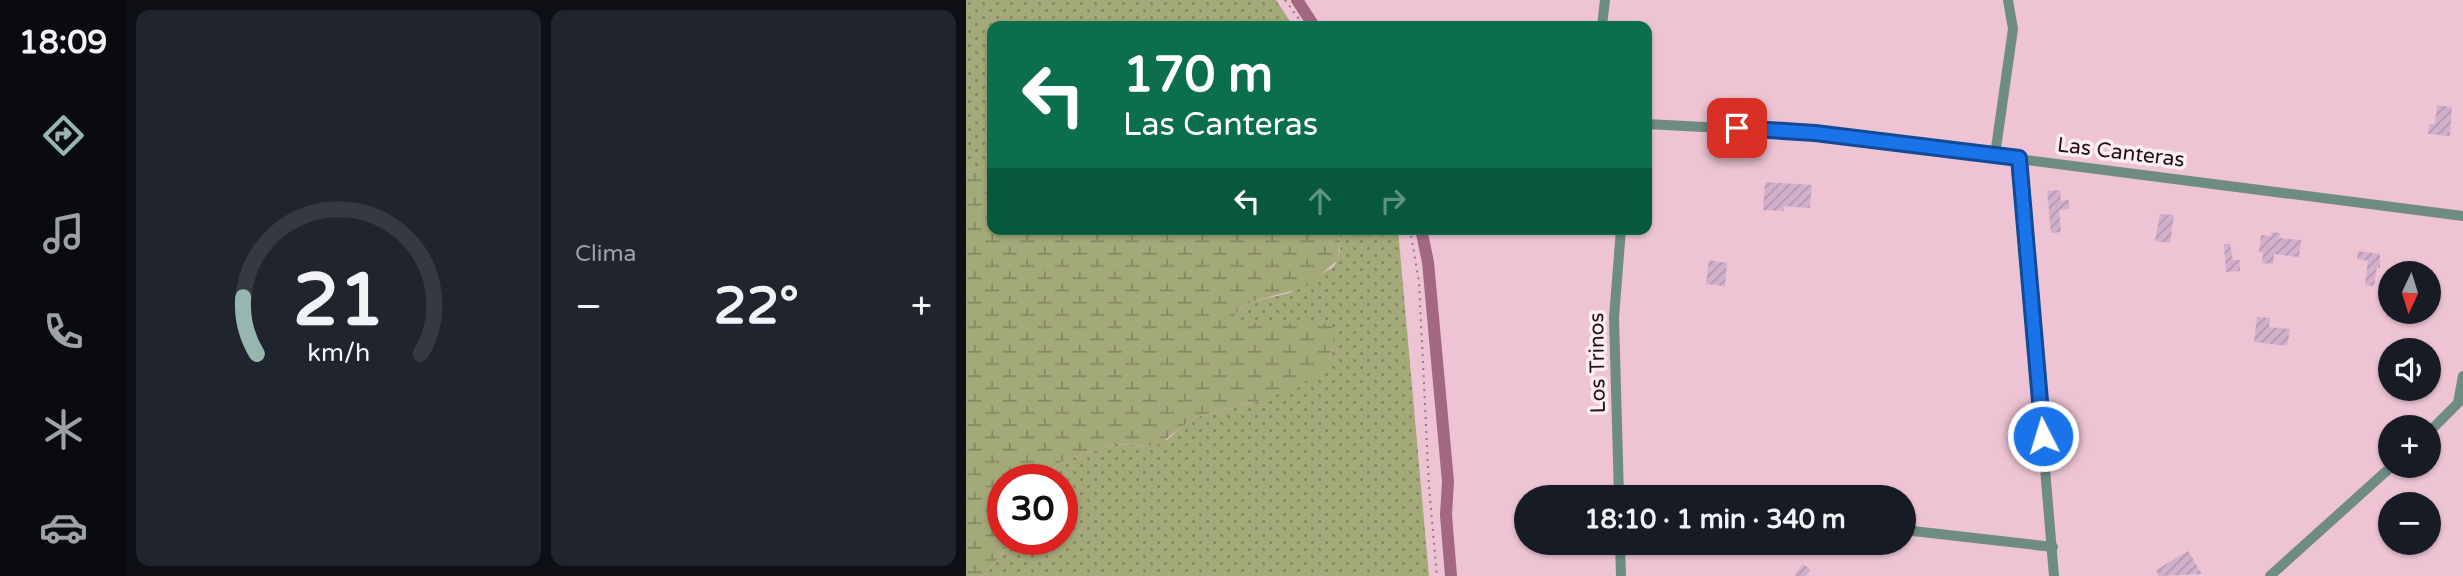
<!DOCTYPE html>
<html lang="es">
<meta charset="utf-8">
<style>
body{margin:0;font-family:"Varela Round",sans-serif;background:#20242c;color:#f1f3f6;height:100vh;display:flex;flex-direction:column;font-size:26px;white-space:nowrap}
*{box-sizing:border-box;margin:0}
p{font-size:23px;color:#9ea1a6}
.icon{flex:none;width:38px;height:38px;fill:none;stroke:currentColor;stroke-width:2;stroke-linecap:round;stroke-linejoin:round}
.map{position:relative;flex:1;overflow:hidden}
.details{display:flex;flex-direction:column;gap:10px;padding:10px;background:#0d0f14;width:840px}
.details>*{flex:none}
.top-card{position:absolute;left:21px;top:21px;width:665px;height:214px;border-radius:14px;box-shadow:0 2px 5px #0004;background:#0b6e4f;color:#fff;overflow:hidden}
.needle{width:46px;rotate:184deg}
.fabs{position:absolute;left:1412px;top:261px;display:grid;gap:14px}
.fabs a{display:grid;place-items:center;width:63px;height:63px;border-radius:50%;background:#171b24;box-shadow:0 2px 5px #0004;font-size:35px}
.speed{position:absolute;left:21px;top:464px;display:flex;gap:14px;font-size:35px;font-weight:700;text-align:center}
.speed>*{display:grid;place-content:center;width:91px;height:91px;border-radius:50%;background:#171b24;box-shadow:0 2px 5px #0004;line-height:1}
.speed .limit{border:10px solid #d22;background:#fff;color:#111}
.pin{position:absolute;display:grid;place-items:center;width:60px;height:60px;color:#fff;margin:-30px;border-radius:14px;box-shadow:0 4px 10px #0006}
.me{position:absolute;width:77px;margin:-38px;rotate:355deg;stroke-linejoin:round;filter:drop-shadow(0 0 5px #0008)}
.turn{display:flex;align-items:center;gap:24px;height:147px;padding:0 21px;font-size:32px}
.turn .icon{width:91px;height:91px;stroke-width:2.5}
.turn b{display:block;font-size:49px;line-height:60px}
.lanes{display:flex;align-items:center;height:66px;padding:0 21px;background:#0003;justify-content:center;gap:35px;direction:ltr}
.lanes .off{opacity:.35}
.big{font-size:52px;font-weight:700;line-height:1.1}
.details .widget{flex:1;display:flex;flex-direction:column;justify-content:center;gap:10px;min-width:0;padding:0 24px;border-radius:14px;background:#20242c}
.details .dial{align-items:center;gap:0}
.dial svg{height:182px;overflow:visible;fill:none;stroke:#363941;stroke-width:7;stroke-linecap:round;text-anchor:middle}
.dial text{fill:#f1f3f6;stroke:none}
.heat{display:flex;justify-content:space-between;align-items:center;font-size:38px;direction:ltr}
.details .tiles{flex:1;display:grid;gap:10px;grid-template-columns:repeat(2,1fr)}
.trip{position:absolute;left:548px;top:485px;width:402px;height:70px;border-radius:35px;background:#171b24;box-shadow:0 2px 5px #0004;font-weight:700;line-height:70px;text-align:center}
main{display:flex;flex:1;min-height:0}
.menu{display:flex;flex-direction:column;width:126px;justify-content:space-around;align-items:center;background:#090b0e;color:#9ea1a6}
.menu .icon{width:49px;height:49px}
.menu .on{color:#98b6b0}
.menu b{font-size:32px;color:#f1f3f6}
.map>svg:first-child{display:block}
.grass{fill:url(#grass-dots)}
.wetland{fill:url(#wetland-marsh)}
.lines{fill:none;stroke-linecap:round;stroke-linejoin:round}
.canal{stroke:#a26881;stroke-width:12}
.building{fill:url(#building-hatch)}
.path{stroke:#967884;stroke-width:2;stroke-dasharray:2 5;stroke-linecap:butt}
.minor{stroke:#6f8c83;stroke-width:10}
.route-casing{stroke:#114b97;stroke-width:18}
.route{stroke:#1a73e8;stroke-width:12}
.labels{text-anchor:middle;stroke-width:7;stroke-linejoin:round;paint-order:stroke}
.street-label{font-size:21px;fill:#22131a;stroke:#feedf3}
</style>
<main>
<nav class="menu">
<b>18:09</b>
<svg class="icon on" aria-label="directions" viewBox="0 0 24 24"><path d="M12 3l9 9-9 9-9-9zM9 14v-3h6M13 9l2 2-2 2"/></svg>
<svg class="icon" aria-label="music" viewBox="0 0 24 24"><path d="M9 18V5l10-2v13"/><circle cx="6" cy="18" r="3"/><circle cx="16" cy="16" r="3"/></svg>
<svg class="icon" aria-label="phone" viewBox="0 0 24 24"><path d="M5 4h4l2 5-3 2q2 4 5 5l2-3 5 2v4C11 20 4 13 5 4z"/></svg>
<svg class="icon" aria-label="climate" viewBox="0 0 24 24"><path d="M12 3v18M4 7l16 10M4 17L20 7"/></svg>
<svg class="icon" aria-label="car" viewBox="0 0 24 24"><path d="M5 17H2v-5l4-1 3-4h7l3 4 3 1v5h-3M9 17h6M6 11h13"/><circle cx="7" cy="17" r="2"/><circle cx="17" cy="17" r="2"/></svg>
</nav>
<section class="details">
<div class="tiles">
<div class="widget dial"><svg viewBox="0 0 100 80">
<path d="M14 69A42 42 0 1 1 86 69"/>
<path d="M14 69A42 42 0 0 1 8 44" stroke="#98b6b0"/>
<text x="50" y="56" font-size="32" font-weight="700">21</text>
<text x="50" y="72" font-size="11">km/h</text>
</svg></div>
<div class="widget"><p>Clima</p>
<div class="heat"><a>−</a><b class="big">22°</b><a>+</a></div>
</div>
</div>
</section>
<div class="map">
<svg width="1497" height="576" viewBox="0 0 1497 576">
<defs>
<pattern id="grass-dots" width="8" height="8" patternUnits="userSpaceOnUse" patternTransform="scale(1.75)"><rect width="8" height="8" fill="#a4a97a"/><path d="M2 2h.1M6 6h.1" fill="none" stroke="#858863" stroke-width="1.8" stroke-linecap="round"/></pattern>
<pattern id="wetland-marsh" width="20" height="14" patternUnits="userSpaceOnUse" patternTransform="scale(1.75)"><rect width="20" height="14" fill="#a4a97a"/><path d="M1 5h8M5 5V1M11 12h8M15 12V8" fill="none" stroke="#858863"/></pattern>
<pattern id="building-hatch" width="6" height="6" patternUnits="userSpaceOnUse" patternTransform="scale(1.75)"><rect width="6" height="6" fill="#d2b0cb"/><path d="M-1 1l2-2M0 6l6-6M5 7l2-2" fill="none" stroke="#b496ae"/></pattern>
</defs>
<rect width="100%" height="100%" fill="#eec4d4"/>
<g class="grass">
<path d="M0,0h310l17,26h-301v139l-26,5z"/>
<path d="M371,229h61l31,347h-446l18,-21 10,-16h51v-59l-23,-1 22,-17 54,-18 37,2 16,-7 13,-12 17,-10 60,-16 71,-42 4,-14 -75,-21 -16,-1 -7,-4 1,-8 15,-9 38,-9 44,-26c9,-11 8,-25 4,-38z"/>
</g>
<path class="wetland" d="M26,165v64h345l3,13 -2,18 -32,27 -55,15 -15,9 -1,8 7,4 85,1 7,4 -1,17 -4,14 -7,13 -30,17 -34,12 -60,16 -17,10 -21,17 -8,2 -37,-2 -54,18 -22,17 -36,1v59h8l-10,16 -18,21h-17v-406z"/>
<g class="lines">
<g class="canal">
<path d="M331,0l17,26"/>
<path d="M455,229l7,33 20,220 -2,33 5,61"/>
</g>
</g>
<g class="building">
<path d="M1471,105l15,2 -2,29 -22,-2 1,-10h6z"/>
<path d="M799,182l47,3 -2,23 -26,-2v5l-21,-1z"/>
<path d="M1094,190l1,11 8,-1v9l-10,1 2,22 -10,1 -4,-42z"/>
<path d="M1194,214l14,1 -4,28 -15,-2z"/>
<path d="M1305,232l9,1 -1,5 22,2 -2,17 -25,-3 -1,10 -11,-1 1,-10 -4,-1 2,-17 11,1z"/>
<path d="M1258,244h6l3,16h7v11l-14,1z"/>
<path d="M1392,251l22,3v14l-3,-1 -3,19 -9,-1 3,-24 -11,-2z"/>
<path d="M743,260l18,3 -2,23 -19,-2z"/>
<path d="M1291,317l13,1 -1,9 21,2 -3,17 -33,-4z"/>
<path d="M1222,551l14,23 -43,2 -3,-6z"/>
<path d="M837,564l8,6 -5,6h-12z"/>
</g>
<g class="lines">
<g class="path">
<path d="M319,0l19,26"/>
<path d="M444,229l9,53 10,205 8,89"/>
</g>
<g class="minor">
<path d="M636,26l3,-26"/>
<path d="M681,124l168,9 648,83"/>
<path d="M1029,155l18,-126 -5,-29"/>
<path d="M1053,158l35,418"/>
<path d="M1463,432l29,-29 5,-27"/>
<path d="M653,497l-5,-179 7,-89"/>
<path d="M938,530l149,17"/>
<path d="M654,542l1,34"/>
<path d="M1304,576l122,-110"/>
</g>
</g>
<g class="lines">
<g class="route-casing">
<path id="route" d="M771,128l78,5 204,25 24,278"/>
</g>
<use href="#route" class="route"/>
</g>
<g class="labels">
<g class="street-label">
<text transform="translate(1155 152) rotate(7)" y="7">Las Canteras</text>
<text transform="translate(631 363) rotate(-91)" y="7">Los Trinos</text>
</g>
</g>
</svg>
<div class="fabs">
<a><svg class="needle" viewBox="-14 -14 28 28"><path d="M0-13l5 13h-10z" fill="#e53935"/><path d="M0 13l5-13h-10z" fill="#9ea1a6"/></svg></a>
<a><svg class="icon" aria-label="sound" viewBox="0 0 24 24"><path d="M4 9h4l5-4v14l-5-4H4zM17 9q2 3 0 6"/></svg></a>
<a>+</a>
<a>−</a>
</div>
<div class="speed"><div class="limit">30</div></div>
<div class="pin" style="left:771px;top:128px;background:#d93025"><svg class="icon" aria-label="arrive" viewBox="0 0 24 24"><path d="M6 21V4h12l-3 4 3 4H6"/></svg></div>
<svg class="me" style="left:1077px;top:436px" viewBox="-20 -20 40 40"><circle r="17" fill="#1a73e8" stroke="#fff" stroke-width="3"/><path d="M0-11L8 9 0 5-8 9z" fill="#fff"/></svg>
<div class="trip">18:10 · 1 min · 340 m</div>
<div class="top-card">
<div class="turn"><svg class="icon" aria-label="left" viewBox="0 0 24 24"><path d="M17 20v-9H6M10 6l-5 5 5 5"/></svg><div><b>170 m</b>Las Canteras</div></div>
<div class="lanes"><svg class="icon" aria-label="left" viewBox="0 0 24 24"><path d="M17 20v-9H6M10 6l-5 5 5 5"/></svg><svg class="icon off" aria-label="ahead" viewBox="0 0 24 24"><path d="M12 20V5M6 11l6-6 6 6"/></svg><svg class="icon off" aria-label="right" viewBox="0 0 24 24"><path d="M7 20v-9h11M14 6l5 5-5 5"/></svg></div>
</div>
</div>
</main>
